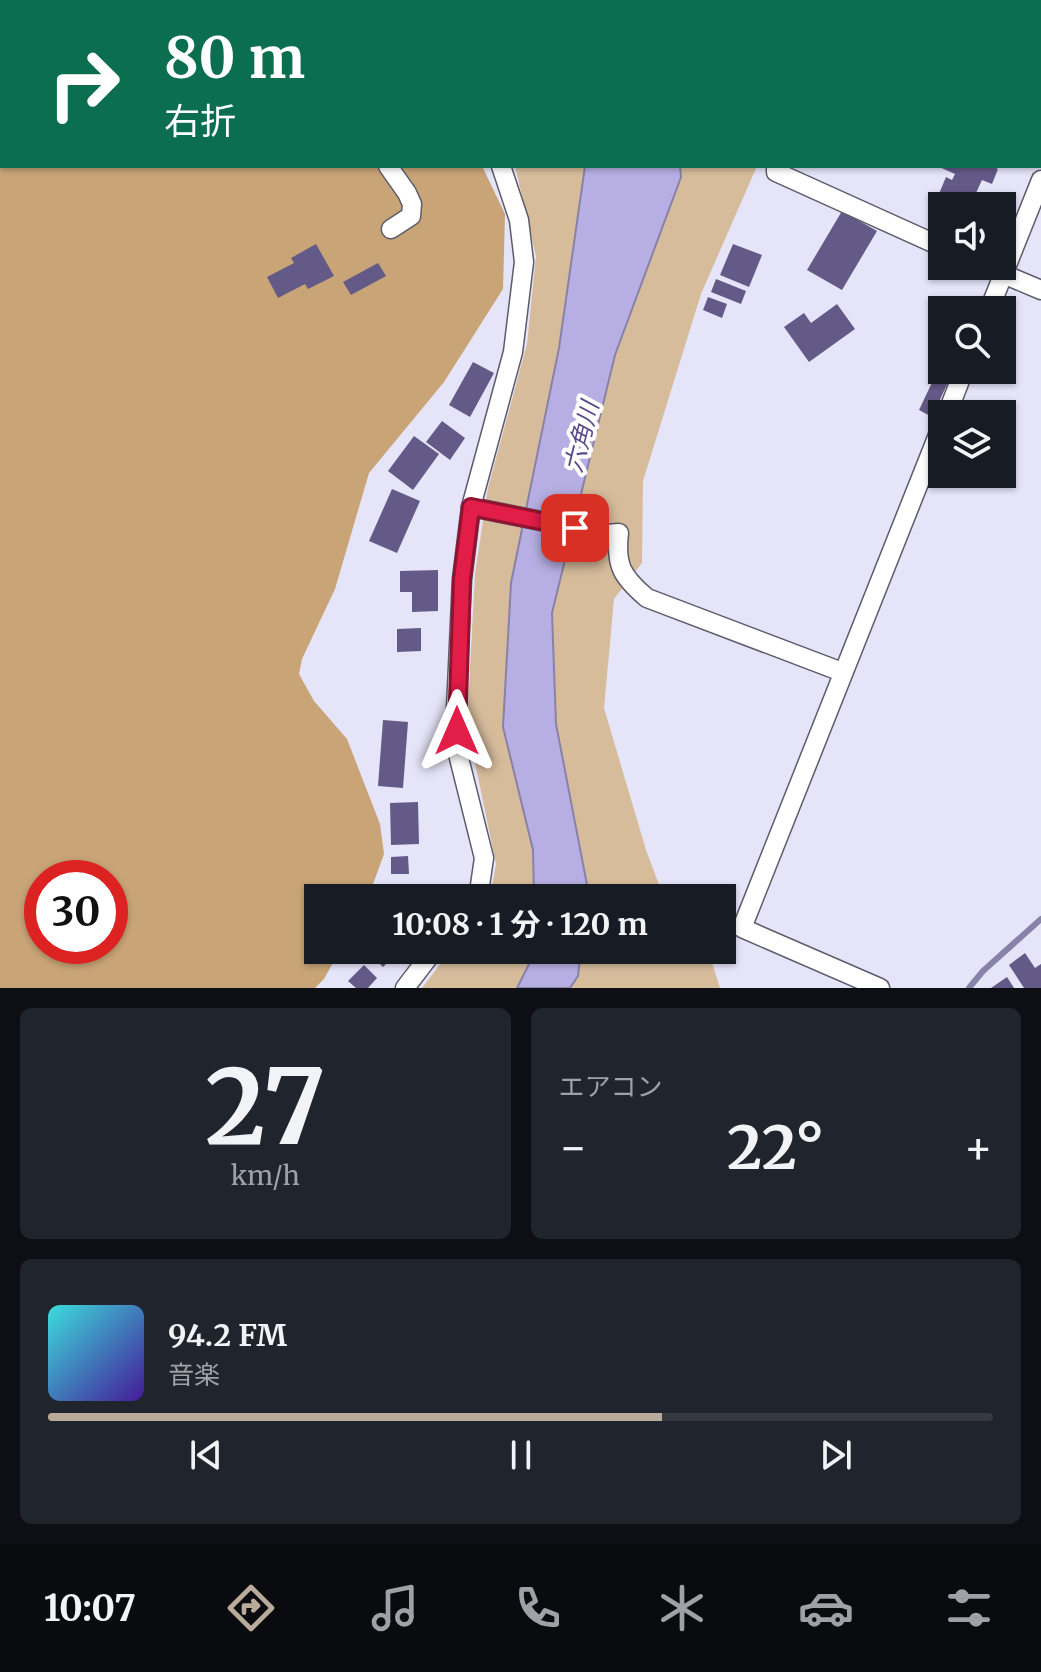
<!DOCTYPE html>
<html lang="ja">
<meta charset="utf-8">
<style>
body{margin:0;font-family:Merriweather,"Noto Sans JP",serif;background:#20242c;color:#f1f3f6;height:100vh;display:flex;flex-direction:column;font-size:30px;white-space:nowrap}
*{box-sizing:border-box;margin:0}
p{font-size:26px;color:#9ea1a6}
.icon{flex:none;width:44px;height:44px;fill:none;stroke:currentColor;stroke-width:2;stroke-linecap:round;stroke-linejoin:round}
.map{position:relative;height:988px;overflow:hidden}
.drawer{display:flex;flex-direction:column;gap:20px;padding:20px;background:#0d0f14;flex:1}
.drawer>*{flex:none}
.top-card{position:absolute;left:0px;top:0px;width:1042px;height:168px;box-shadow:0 2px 6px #0004;background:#0b6e4f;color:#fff;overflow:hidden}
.buttons{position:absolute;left:928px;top:192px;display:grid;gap:16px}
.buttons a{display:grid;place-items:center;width:88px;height:88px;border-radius:0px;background:#171b24;box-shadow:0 2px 6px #0004;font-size:40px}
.speed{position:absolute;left:24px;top:860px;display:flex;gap:16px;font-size:40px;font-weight:700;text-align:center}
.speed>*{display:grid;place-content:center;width:104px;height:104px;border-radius:50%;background:#171b24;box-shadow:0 2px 6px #0004;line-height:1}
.speed .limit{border:12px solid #d22;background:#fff;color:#111}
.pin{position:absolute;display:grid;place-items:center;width:68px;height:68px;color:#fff;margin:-34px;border-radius:16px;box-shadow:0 4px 12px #0006}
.me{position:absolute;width:88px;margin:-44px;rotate:0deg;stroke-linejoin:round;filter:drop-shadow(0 0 6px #0008)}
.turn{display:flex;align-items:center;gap:28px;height:168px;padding:0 32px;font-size:36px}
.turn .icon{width:104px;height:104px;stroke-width:2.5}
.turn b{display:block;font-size:56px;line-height:68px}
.big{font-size:60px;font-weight:700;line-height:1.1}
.drawer .card{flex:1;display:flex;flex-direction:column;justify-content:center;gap:12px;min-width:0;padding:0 28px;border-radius:12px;background:#20242c}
.drawer .dial{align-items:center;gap:0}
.dial b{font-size:104px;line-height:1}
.song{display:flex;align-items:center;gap:24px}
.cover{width:96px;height:96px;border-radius:12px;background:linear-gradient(135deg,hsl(180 70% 55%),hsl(260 70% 35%))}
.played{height:8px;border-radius:4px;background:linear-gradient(90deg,#b8ab99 65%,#363941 65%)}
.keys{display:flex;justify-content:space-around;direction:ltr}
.heat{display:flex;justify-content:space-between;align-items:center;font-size:44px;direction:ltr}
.drawer .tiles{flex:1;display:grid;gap:20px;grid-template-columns:1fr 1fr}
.card:last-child{grid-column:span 2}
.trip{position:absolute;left:304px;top:884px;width:432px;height:80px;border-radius:0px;background:#171b24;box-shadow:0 2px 6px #0004;font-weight:700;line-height:80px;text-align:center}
.dock{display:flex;height:128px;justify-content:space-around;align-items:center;background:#090b0e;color:#9ea1a6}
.dock .icon{width:56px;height:56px}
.dock .active{color:#b8ab99}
.dock b{font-size:36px;color:#f1f3f6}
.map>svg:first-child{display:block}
.green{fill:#d7bc9c}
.forest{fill:#c8a477;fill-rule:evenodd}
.water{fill:#b7afe3;stroke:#8882a8;stroke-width:2}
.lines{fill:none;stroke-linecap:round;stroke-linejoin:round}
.stream{stroke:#8882a8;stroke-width:6}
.building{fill:#635a88}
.minor-casing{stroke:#5d5b6c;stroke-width:21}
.minor{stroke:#fff;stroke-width:18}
.route-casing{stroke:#92132f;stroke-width:20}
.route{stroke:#e11d48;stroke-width:14}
.labels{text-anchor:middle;stroke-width:8;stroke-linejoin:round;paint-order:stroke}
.water-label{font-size:24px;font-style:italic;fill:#584a8b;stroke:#fff}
</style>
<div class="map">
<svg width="1041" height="988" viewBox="0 0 1041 988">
<rect width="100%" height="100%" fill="#e6e4f8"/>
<g class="green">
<path d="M515,166h70l-82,561 30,123 1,48h-44l6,-34 -29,-140 8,-150 13,-86 39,-144 9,-88z"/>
<path d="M680,166h77l-56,128 -58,187 -1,82 -28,36 -10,109 42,142 15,40 8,8h-82l1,-8 -32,-166 -4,-110 63,-259 66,-178z"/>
<path d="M451,950h85l-19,38h-95z"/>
<path d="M581,950h127l12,38h-150l8,-13z"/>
</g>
<path class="forest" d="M0,0l324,2h-322v164h480l23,48 -2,75 -59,93 -75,91 -34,116 -33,70 -3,15 15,27 33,38 33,85 4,30 -16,44h-50v52h22l-16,29 -9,9h-315zM42,878h68v68h-68z"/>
<g class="water">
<path d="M585,166h95l1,11 -66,178 -63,258 4,111 32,166 -1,8h-53l-1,-48 -30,-123 8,-144 48,-235z"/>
<path d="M536,950h45l-3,26 -8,12h-53z"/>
</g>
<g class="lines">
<path class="stream" d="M969,988l14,-17 58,-52"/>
</g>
<g class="building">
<path d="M937,166h55l6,3 -6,15 -10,-4 -12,26h-22l-12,-5 10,-24 6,3 3,-6z"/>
<path d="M842,211l35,20 -35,59 -35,-20z"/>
<path d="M316,244l18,32 -26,13 -3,-5 -27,14 -11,-21 27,-14 -3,-5z"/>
<path d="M733,244l29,11 -13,32 -29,-12z"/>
<path d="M378,263l8,13 -35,19 -8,-13z"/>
<path d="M716,279l30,12 -5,13 -30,-12z"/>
<path d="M708,297l19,7 -5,14 -19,-8z"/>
<path d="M837,304l18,25 -46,33 -25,-35 20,-14 7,10z"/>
<path d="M473,362l21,11 -24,44 -21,-12z"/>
<path d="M936,374l13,6 -17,37 -13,-7z"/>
<path d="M442,421l23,17 -15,22 -24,-18z"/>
<path d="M414,436l25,18 -26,36 -25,-19z"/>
<path d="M392,489l28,12 -23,52 -28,-12z"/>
<path d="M438,570v41l-26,1v-20h-12v-21z"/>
<path d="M421,628v23l-24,1v-23z"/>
<path d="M383,720l25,2 -5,66 -25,-2z"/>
<path d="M418,802l1,42 -28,1 -1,-42z"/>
<path d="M408,856l1,18h-18v-17z"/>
<path d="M366,950h35l-18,17z"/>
<path d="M1025,953l10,15 6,-4v24h-17l-15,-23z"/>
<path d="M364,965l13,13 -9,10h-12l-8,-7z"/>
<path d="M1007,977l7,11h-23z"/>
</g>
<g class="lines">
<g class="minor-casing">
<g id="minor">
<path d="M334,0l1,2"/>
<path d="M314,2v-2"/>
<path d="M454,2l7,-2"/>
<path d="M499,2v-2"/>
<path d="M1040,49h1"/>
<path d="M388,166l19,27 5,11 -1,12 -20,13"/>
<path d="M776,166v6l166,75"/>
<path d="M984,266l57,24"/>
<path d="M989,310l52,-130"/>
<path d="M947,414l17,-44"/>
<path d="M471,507l135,27 13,-1c-4,32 3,44 28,65l195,74"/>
<path d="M474,898l5,-6 5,-34 -26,-104 -2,-45 6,-130 9,-72 42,-155 11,-90 -5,-42 -18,-54"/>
<path d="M405,988l29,-38"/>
<path d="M880,988l-138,-60 200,-503"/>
</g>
</g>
<use href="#minor" class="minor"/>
</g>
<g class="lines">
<g class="route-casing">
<path id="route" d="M457,731l5,-152 9,-72 104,21"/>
</g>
<use href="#route" class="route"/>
</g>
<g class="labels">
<g class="water-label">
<text transform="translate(582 437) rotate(-76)" y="8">六角川</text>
</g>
</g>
</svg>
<div class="buttons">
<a><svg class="icon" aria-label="sound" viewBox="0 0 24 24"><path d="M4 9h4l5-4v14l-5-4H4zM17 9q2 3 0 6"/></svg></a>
<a><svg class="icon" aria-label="search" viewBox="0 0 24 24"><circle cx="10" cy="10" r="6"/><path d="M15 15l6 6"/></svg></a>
<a><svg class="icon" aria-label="layers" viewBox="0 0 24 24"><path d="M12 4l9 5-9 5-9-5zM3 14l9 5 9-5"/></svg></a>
</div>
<div class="speed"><div class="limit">30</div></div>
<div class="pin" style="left:575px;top:528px;background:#d93025"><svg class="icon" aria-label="arrive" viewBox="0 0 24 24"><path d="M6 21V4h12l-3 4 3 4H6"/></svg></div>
<svg class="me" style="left:457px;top:731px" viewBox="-20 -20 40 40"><path d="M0-17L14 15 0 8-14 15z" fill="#e11d48" stroke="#fff" stroke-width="4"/></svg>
<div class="trip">10:08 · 1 分 · 120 m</div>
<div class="top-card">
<div class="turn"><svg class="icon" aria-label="right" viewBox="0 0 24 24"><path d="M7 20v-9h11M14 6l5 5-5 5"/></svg><div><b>80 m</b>右折</div></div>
</div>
</div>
<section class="drawer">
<div class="tiles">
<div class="card dial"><b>27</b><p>km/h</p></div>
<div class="card"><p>エアコン</p>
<div class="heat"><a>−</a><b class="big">22°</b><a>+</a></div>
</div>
<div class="card">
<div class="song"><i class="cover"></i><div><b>94.2 FM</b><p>音楽</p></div></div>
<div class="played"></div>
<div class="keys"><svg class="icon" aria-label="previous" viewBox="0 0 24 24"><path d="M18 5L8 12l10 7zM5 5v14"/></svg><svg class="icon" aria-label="pause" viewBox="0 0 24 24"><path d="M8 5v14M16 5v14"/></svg><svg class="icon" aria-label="next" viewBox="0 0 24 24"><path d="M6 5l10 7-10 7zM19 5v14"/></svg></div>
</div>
</div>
</section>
<nav class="dock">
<b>10:07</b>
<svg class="icon active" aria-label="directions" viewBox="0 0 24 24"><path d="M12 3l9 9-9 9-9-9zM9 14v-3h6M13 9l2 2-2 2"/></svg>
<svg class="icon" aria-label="music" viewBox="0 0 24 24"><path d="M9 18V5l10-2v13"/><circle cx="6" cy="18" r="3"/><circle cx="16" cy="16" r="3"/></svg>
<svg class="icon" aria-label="phone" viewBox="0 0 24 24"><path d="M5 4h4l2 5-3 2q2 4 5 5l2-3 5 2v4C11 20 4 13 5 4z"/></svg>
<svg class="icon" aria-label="climate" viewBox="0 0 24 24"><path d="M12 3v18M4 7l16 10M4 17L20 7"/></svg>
<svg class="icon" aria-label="car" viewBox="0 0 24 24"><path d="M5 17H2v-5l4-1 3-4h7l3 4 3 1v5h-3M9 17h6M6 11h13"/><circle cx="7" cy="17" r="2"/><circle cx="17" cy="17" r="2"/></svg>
<svg class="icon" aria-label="filters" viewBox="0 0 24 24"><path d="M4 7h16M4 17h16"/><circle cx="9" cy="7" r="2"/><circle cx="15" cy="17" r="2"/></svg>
</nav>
